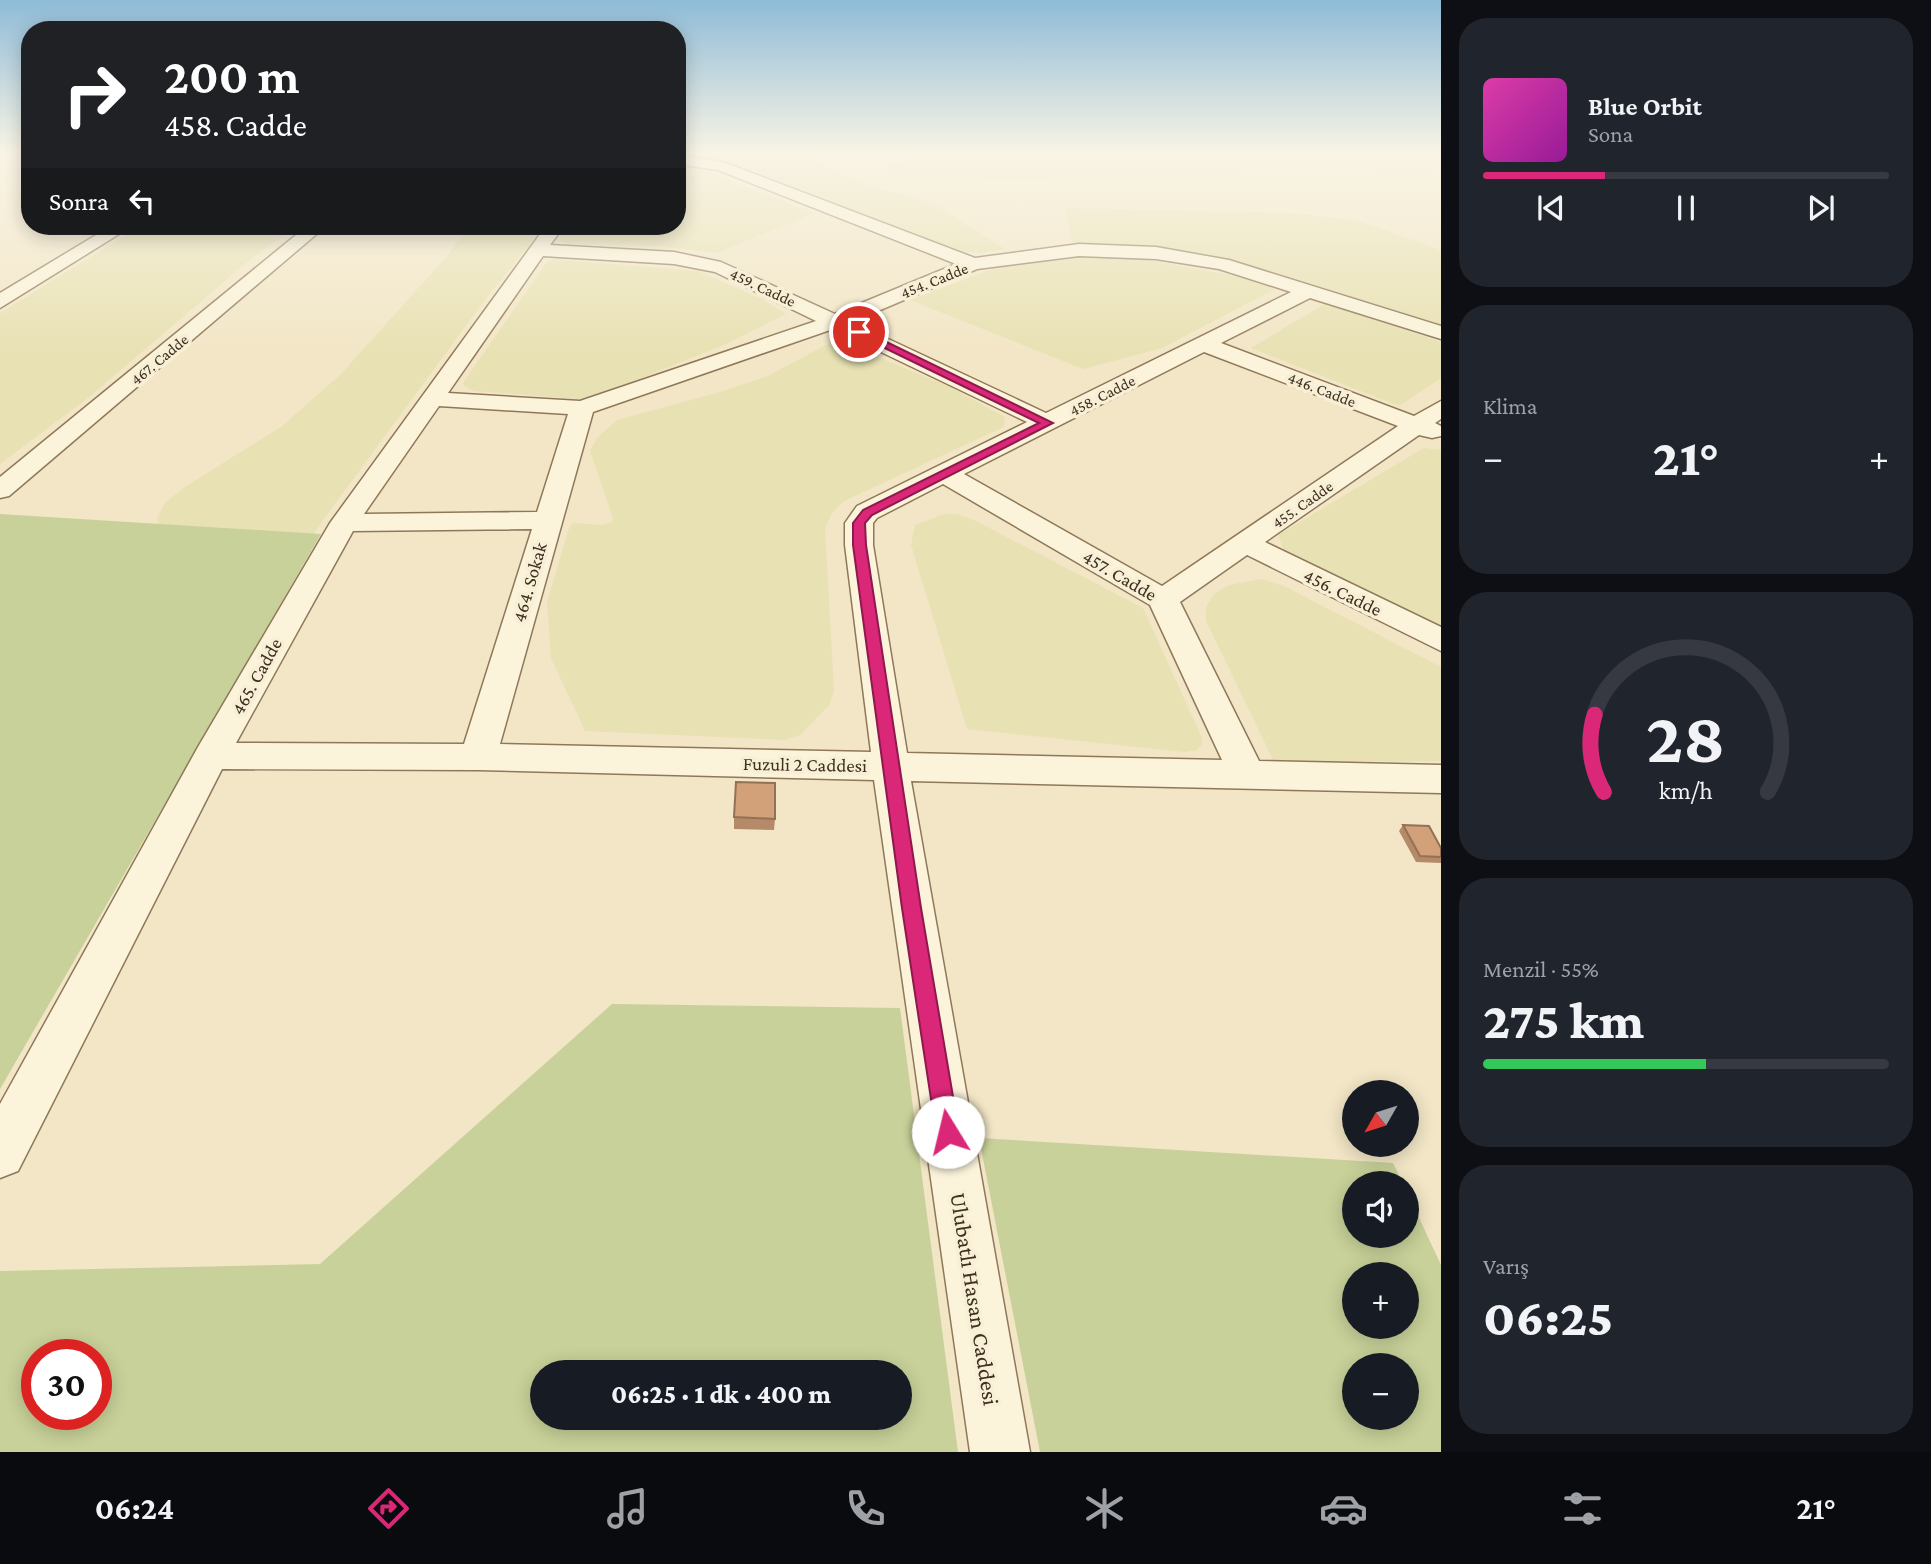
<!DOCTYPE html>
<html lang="tr">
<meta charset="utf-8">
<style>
body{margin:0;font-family:"Crimson Pro",serif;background:#20242c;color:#f1f3f6;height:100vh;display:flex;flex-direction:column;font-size:26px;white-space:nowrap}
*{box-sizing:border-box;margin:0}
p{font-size:23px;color:#9ea1a6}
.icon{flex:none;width:38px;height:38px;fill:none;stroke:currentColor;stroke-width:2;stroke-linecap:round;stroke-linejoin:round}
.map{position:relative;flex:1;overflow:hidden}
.details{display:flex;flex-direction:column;gap:18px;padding:18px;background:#0d0f14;width:490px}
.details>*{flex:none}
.top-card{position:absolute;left:21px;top:21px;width:665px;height:214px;border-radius:28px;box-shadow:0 4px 18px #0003;background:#202124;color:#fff;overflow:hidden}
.needle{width:46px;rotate:231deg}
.fabs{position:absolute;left:1342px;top:1080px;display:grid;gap:14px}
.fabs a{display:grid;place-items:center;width:77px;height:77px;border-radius:50%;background:#171b24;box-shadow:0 4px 18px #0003;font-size:35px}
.speed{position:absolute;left:21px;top:1339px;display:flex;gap:14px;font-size:35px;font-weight:700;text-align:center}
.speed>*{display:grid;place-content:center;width:91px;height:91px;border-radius:50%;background:#171b24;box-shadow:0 4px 18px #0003;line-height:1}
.speed .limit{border:10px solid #d22;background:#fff;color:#111}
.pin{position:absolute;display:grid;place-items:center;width:60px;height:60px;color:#fff;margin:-30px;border:4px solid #fff;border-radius:50%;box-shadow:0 2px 7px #0007}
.me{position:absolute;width:77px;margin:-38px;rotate:351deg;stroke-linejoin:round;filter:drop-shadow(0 0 5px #0008)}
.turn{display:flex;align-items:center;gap:24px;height:147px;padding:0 28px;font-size:32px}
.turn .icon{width:91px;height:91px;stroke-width:2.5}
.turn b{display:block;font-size:49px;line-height:60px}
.then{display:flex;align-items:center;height:66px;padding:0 28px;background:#0003;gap:14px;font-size:26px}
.big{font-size:52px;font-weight:800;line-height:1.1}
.details .card{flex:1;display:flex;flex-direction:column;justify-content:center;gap:10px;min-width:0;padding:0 24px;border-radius:28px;background:#20242c}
.details .dial{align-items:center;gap:0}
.dial svg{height:182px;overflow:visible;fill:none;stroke:#363941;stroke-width:7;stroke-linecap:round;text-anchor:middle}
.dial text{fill:#f1f3f6;stroke:none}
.song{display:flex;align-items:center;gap:21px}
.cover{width:84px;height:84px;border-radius:10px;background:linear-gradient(135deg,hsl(320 70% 55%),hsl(300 70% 35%))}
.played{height:7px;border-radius:4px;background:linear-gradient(90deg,#db2777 30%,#363941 30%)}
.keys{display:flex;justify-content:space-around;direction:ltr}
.heat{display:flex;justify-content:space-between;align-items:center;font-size:38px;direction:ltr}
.charge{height:10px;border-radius:5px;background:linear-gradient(90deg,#34c759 55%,#363941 0)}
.trip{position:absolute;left:530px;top:1360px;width:382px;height:70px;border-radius:35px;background:#171b24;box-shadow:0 4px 18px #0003;font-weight:800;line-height:70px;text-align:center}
.tabs{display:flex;height:112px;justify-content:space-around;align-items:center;background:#090b0e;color:#9ea1a6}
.tabs .icon{width:49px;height:49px}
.tabs .selected{color:#db2777}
.tabs b{font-size:32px;color:#f1f3f6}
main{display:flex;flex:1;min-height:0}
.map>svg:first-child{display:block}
.farmland{fill:#e8e1b3}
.green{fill:#c8d199;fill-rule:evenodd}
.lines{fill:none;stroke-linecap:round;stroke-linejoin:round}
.minor-casing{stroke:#8f785a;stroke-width:3}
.minor{fill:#fbf3da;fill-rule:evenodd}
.wall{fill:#b58a68}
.building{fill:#d2a179;stroke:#937155;stroke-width:2}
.route{fill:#db2777;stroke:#8e194d;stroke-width:2}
.labels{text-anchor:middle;stroke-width:7;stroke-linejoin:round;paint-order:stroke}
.far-street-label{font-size:16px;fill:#3e2f1f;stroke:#f8f0d6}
.street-label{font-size:19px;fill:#3e2f1f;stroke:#f8f0d6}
.near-street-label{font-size:23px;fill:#3e2f1f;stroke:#f8f0d6}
</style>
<main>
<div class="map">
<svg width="1441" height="1452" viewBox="0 0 1441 1452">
<rect width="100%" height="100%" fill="#f2e6c6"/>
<g class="farmland">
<path d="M677,151h123l49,28 85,25 71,45 -23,4 -24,-2 -220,-86z"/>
<path d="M904,151h498l39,5v14l-49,5 -17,-2 -4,-7 -21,-1 -153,9 -66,-2 -106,8 -130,-6 -12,-3 21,-13z"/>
<path d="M677,165l26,5 111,43 -97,40 -52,-6 -99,-3 -8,-3 11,-15h108z"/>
<path d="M1065,208l228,5 66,8 82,29v75l-119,-38 -106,-29 -62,-11 -81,-3z"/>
<path d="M141,226h154l-49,37 -158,135 -88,66v-151z"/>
<path d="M467,226h77l-63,79 -160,218 -132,199 56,-192 -86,-5 -2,-7 8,-15 21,-17 95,-59 60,-53 109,-121z"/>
<path d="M1077,256l64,3 42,7 68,13 24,10 -113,59 -79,21 -173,-69 93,-35z"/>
<path d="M553,259l145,12 64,28 24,15 -60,30 -132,53 -15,2 -105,-8 -9,-4 -2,-4 84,-121z"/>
<path d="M1326,303l115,39v36l-42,28 -148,-58z"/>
<path d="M839,338h6l28,17 75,31 57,31 -1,10 -160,74 -12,12 -7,16 9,163 -5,13 -29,30 -15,5 -200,-9 -34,-73 -4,-56 22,-74 4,-5 30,2 11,-4 -24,-70 7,-13 20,-18 110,-30 41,-14z"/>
<path d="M1424,448l17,2v180l-156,-77 -7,-18z"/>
<path d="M944,514h13l19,7 167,87 59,130v6l-5,6 -13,2 -217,-23 -56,-184 4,-20z"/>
<path d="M1262,579l22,7 157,81v94l-167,1 -68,-141v-14l8,-13 15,-9z"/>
</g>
<g class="green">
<path d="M0,514l321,20 -321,555z"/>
<path d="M612,1004l288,4 58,444h-958v-181l320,-7zM37,1354h59v60h-59zM542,1372h358v46h-358z"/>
<path d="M979,1138l414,25 10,20h-49v53h53v-44l34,73v187h-401zM1354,1274h53v52h-53zM1354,1365h53v53h-53z"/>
</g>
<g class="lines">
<g class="minor-casing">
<g id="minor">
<path d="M1432,151h9v4l-7,-1z"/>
<path d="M677,154l49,9 249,95 104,-14 77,3 73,13 212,66v13l-131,-41 -89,45 193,73 27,-15v18l-6,4 6,3v10l-9,2 -13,-3 -154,107 176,85v24l-194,-96 -67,47 79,159 182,4v28l-530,-12 119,671h-60l-96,-672 -396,-10 -256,-1 -204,402 -18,7v-74l198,-357 132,-224 216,-297h18l-14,19 124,7 47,10 114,52 121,-50 -238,-94 -41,-6zM543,256l131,8 41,8 101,49 -236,80 -132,-8zM1079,256l77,3 63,10 72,23 -245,121 -194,-91 125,-53zM833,329l194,93 -170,84 -12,17v22l26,207 -371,-8 93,-332zM1204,352l194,74 -236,160 -198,-112zM439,406l129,8 -31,98 -173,2zM943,484l207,121 72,155 -315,-7 -34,-208v-22l4,-5zM532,529l-68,215 -228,-1 117,-212z"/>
<path d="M111,226h21l-132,82v-15z"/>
<path d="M307,226h19l-317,270 -9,2v-21z"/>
</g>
</g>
<use href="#minor" class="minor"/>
</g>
<g class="wall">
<path d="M734,817l41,2 -1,11 -40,-1z"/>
<path d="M1403,825l38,23v15l-25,-1 -17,-31z"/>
</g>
<g class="building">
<path d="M736,782l39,1v36l-41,-2z"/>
<path d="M1403,825l26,1 12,22v9l-21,-1z"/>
</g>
<linearGradient id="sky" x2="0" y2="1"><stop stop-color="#8ebbd7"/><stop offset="0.43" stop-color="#f9f4e5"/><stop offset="1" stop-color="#f9f4e5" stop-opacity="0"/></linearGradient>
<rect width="1441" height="354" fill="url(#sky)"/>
<path class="route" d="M856,330h6l191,93 -181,92 -7,8 1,22 55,363 38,224 -3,7 -8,4 -8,-4 -4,-7 -34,-224 -49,-363v-22l10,-13 176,-87 -183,-89z"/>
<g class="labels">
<g class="far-street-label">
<text transform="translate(934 280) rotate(-22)" y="6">454. Cadde</text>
<text transform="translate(763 287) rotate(25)" y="6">459. Cadde</text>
<text transform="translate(159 359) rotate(-40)" y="6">467. Cadde</text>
<text transform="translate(1322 389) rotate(21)" y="6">446. Cadde</text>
<text transform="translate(1102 395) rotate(-27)" y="6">458. Cadde</text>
<text transform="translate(1302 504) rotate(-35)" y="6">455. Cadde</text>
</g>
<g class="street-label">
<text transform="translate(1120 575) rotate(30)" y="7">457. Cadde</text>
<text transform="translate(529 582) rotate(-74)" y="7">464. Sokak</text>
<text transform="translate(1343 592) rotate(26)" y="7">456. Cadde</text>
<text transform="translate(256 676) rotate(-61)" y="7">465. Cadde</text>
<text transform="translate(805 764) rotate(1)" y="7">Fuzuli 2 Caddesi</text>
</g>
<g class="near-street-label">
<text transform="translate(975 1299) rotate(81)" y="8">Ulubatlı Hasan Caddesi</text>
</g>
</g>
</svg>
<div class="fabs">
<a><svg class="needle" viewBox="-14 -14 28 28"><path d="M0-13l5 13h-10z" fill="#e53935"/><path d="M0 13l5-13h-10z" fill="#9ea1a6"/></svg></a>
<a><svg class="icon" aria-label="sound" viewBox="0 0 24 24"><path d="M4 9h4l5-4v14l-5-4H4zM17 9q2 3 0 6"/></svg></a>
<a>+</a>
<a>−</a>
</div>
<div class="speed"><div class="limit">30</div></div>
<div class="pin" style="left:859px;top:332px;background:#d93025"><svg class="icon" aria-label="arrive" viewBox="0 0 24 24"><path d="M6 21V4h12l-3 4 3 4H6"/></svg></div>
<svg class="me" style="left:948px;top:1132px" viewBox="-20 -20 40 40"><circle r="19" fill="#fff"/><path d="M0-13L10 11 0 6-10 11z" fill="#db2777"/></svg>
<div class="trip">06:25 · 1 dk · 400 m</div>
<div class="top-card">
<div class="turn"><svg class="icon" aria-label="right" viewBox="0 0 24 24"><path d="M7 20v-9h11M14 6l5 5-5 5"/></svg><div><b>200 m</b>458. Cadde</div></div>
<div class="then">Sonra<svg class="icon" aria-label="left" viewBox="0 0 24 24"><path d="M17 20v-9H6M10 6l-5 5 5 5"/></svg></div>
</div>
</div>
<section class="details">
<div class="card">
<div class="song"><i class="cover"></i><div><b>Blue Orbit</b><p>Sona</p></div></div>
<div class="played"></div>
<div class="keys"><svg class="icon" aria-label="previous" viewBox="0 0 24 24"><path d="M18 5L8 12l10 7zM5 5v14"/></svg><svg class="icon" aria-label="pause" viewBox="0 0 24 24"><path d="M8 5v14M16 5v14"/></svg><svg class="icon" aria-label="next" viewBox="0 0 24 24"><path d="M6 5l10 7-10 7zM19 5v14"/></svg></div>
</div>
<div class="card"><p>Klima</p>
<div class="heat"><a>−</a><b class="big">21°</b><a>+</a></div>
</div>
<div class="card dial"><svg viewBox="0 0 100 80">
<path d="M14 69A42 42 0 1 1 86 69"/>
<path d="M14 69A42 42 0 0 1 10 35" stroke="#db2777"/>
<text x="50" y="56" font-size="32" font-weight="700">28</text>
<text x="50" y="72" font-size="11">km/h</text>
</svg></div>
<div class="card"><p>Menzil · 55%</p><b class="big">275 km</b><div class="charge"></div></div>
<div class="card"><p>Varış</p><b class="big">06:25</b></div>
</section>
</main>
<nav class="tabs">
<b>06:24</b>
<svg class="icon selected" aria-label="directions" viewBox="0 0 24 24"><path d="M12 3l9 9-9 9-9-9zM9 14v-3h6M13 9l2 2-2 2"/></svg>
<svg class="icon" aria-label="music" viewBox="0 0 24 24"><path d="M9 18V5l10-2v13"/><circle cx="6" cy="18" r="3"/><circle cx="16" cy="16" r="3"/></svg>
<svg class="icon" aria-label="phone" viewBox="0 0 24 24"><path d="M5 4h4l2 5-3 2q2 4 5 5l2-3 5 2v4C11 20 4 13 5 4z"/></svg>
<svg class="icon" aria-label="climate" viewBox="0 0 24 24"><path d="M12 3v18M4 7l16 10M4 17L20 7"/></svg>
<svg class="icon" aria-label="car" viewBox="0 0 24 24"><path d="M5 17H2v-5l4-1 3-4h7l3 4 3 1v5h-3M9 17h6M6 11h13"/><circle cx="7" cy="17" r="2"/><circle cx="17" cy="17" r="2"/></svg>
<svg class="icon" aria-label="filters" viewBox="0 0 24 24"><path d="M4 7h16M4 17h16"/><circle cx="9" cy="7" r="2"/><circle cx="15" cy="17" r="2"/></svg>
<b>21°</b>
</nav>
